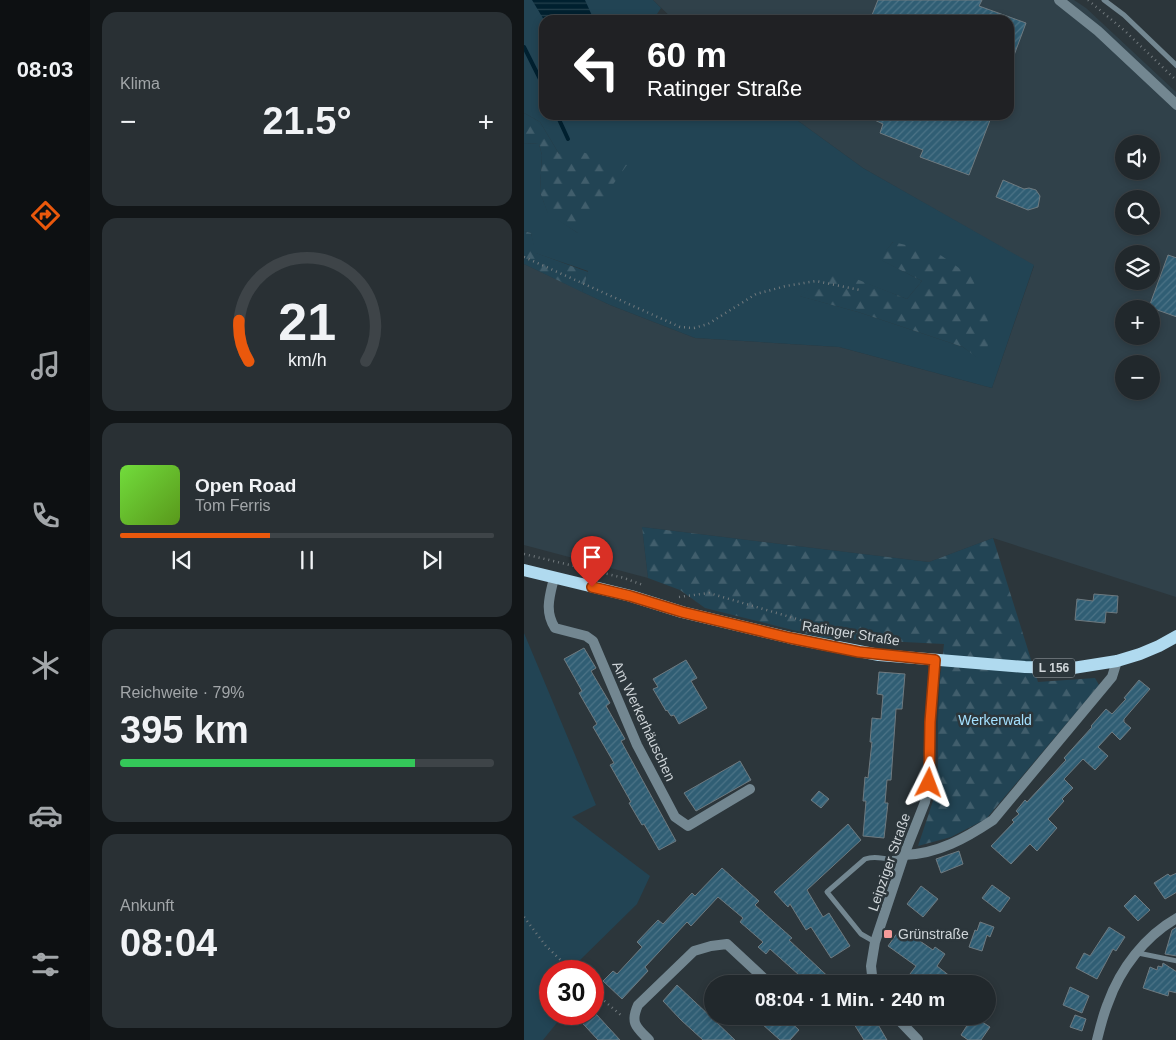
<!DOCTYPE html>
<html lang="de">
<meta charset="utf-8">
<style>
body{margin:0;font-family:Helvetica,sans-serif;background:#293034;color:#f1f3f6;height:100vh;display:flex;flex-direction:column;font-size:19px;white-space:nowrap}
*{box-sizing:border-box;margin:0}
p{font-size:16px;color:#a2a6a9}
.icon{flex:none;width:28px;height:28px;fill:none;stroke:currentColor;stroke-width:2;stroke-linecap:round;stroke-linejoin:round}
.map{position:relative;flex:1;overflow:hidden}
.panel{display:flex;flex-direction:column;gap:12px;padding:12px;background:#121618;width:434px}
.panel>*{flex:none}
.banner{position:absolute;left:15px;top:15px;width:475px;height:105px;border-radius:15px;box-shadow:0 2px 8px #0003,0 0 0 1px #3e4448;background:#202124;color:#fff;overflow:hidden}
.buttons{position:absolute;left:591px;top:135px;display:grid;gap:10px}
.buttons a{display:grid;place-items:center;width:45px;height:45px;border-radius:50%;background:#21282c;box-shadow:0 2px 8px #0003,0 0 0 1px #3e4448;font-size:25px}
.speed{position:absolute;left:15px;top:960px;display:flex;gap:10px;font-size:25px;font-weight:700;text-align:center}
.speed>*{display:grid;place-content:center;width:65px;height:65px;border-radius:50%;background:#21282c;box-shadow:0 2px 8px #0003,0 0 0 1px #3e4448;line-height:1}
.speed .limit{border:8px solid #d22;background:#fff;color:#111}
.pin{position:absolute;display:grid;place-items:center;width:42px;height:42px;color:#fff;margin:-51px -21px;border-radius:50% 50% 50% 0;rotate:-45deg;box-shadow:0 0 5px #0007}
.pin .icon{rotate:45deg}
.me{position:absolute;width:55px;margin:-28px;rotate:3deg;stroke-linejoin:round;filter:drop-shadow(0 0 4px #0008)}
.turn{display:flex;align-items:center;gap:18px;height:105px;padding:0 25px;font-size:22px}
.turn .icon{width:65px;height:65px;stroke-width:2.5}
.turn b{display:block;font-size:35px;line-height:42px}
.big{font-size:38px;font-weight:700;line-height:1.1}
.panel .card{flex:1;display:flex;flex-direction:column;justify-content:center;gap:8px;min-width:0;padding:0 18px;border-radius:15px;background:#293034}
.panel .dial{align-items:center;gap:0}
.dial svg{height:130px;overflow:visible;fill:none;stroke:#3e4448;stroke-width:7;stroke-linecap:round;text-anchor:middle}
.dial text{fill:#f1f3f6;stroke:none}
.song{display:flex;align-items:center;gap:15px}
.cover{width:60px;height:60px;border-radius:8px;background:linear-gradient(135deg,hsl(100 70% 55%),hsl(90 70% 35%))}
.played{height:5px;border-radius:2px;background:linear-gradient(90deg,#ea580c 40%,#3e4448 40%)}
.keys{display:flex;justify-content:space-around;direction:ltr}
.heat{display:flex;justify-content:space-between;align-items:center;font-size:28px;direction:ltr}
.charge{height:8px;border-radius:4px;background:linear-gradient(90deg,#34c759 79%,#3e4448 0)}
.trip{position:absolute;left:180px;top:975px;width:292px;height:50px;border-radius:25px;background:#21282c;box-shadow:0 2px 8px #0003,0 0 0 1px #3e4448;font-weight:700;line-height:50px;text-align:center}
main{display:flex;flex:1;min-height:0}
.dock{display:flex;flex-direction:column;width:90px;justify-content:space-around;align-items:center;background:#0d1012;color:#a2a6a9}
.dock .icon{width:35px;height:35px}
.dock .active{color:#ea580c}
.dock b{font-size:22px;color:#f1f3f6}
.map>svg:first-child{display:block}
.built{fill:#30414a;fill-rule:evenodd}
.green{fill:#224454;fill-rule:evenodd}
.forest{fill:url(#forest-firs)}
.water{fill:url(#water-rules)}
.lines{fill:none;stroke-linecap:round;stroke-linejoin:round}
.stream{stroke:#00202f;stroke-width:4}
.building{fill:url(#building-hatch);stroke:#6e7a80}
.path{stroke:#727a7e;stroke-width:2.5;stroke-dasharray:1 4;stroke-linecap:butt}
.lane{stroke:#738791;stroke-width:5}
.street{stroke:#738791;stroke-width:10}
.primary{stroke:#b0daef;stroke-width:12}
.route-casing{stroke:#983908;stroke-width:12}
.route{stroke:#ea580c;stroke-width:9}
.poi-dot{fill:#f59b9a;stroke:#2c363b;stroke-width:2}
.labels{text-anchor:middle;stroke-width:5;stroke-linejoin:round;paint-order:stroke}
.shield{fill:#2c363b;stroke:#9ea5aa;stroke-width:1}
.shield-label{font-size:12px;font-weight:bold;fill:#cfd5d9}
.street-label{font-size:14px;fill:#cfd5d9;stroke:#2c363b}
.park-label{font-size:14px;fill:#a5e1ff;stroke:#2c363b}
.poi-label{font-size:14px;fill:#cfd5d9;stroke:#2c363b;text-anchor:start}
</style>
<main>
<nav class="dock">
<b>08:03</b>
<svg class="icon active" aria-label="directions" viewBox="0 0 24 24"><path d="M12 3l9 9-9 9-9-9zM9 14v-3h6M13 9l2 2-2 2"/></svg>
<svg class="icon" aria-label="music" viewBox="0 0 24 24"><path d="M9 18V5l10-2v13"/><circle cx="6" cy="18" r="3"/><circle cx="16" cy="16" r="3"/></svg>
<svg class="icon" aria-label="phone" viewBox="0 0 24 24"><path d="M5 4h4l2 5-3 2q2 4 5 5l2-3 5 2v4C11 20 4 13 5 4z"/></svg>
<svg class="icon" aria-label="climate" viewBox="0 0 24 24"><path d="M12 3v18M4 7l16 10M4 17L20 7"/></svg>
<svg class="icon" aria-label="car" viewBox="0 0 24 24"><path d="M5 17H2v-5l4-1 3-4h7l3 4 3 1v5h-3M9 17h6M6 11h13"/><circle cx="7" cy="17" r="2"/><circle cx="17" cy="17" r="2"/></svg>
<svg class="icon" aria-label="filters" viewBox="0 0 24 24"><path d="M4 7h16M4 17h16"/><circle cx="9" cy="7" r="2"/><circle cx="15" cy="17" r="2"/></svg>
</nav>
<section class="panel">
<div class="card"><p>Klima</p>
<div class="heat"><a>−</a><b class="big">21.5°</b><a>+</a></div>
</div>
<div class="card dial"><svg viewBox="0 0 100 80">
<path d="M14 69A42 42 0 1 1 86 69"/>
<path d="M14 69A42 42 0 0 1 8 44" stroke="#ea580c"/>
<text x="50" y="56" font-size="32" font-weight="700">21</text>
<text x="50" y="72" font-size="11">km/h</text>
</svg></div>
<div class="card">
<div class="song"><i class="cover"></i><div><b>Open Road</b><p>Tom Ferris</p></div></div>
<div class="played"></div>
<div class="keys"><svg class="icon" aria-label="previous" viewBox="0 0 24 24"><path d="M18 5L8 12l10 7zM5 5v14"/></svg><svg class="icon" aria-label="pause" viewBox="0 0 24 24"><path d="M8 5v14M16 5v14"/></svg><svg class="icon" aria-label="next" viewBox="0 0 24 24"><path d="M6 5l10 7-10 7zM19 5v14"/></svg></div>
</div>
<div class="card"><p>Reichweite · 79%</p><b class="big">395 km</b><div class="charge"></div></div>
<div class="card"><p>Ankunft</p><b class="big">08:04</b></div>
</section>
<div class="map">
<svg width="653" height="1040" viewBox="0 0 653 1040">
<defs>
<pattern id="forest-firs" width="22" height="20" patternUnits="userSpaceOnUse" patternTransform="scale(1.25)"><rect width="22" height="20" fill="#224454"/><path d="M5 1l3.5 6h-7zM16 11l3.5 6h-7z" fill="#415e6c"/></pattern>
<pattern id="water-rules" width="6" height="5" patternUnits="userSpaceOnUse" patternTransform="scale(1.25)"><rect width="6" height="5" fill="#00202f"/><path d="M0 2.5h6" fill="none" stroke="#24404d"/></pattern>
<pattern id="building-hatch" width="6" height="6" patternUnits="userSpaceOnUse" patternTransform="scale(1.25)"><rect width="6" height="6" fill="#305e74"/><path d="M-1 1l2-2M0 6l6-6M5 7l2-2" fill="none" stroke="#4d7487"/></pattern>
</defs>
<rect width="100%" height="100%" fill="#2c363b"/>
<path class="built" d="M129,0h421l12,8 90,84v505l-183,-59 -64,24 -287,-35 6,51 -124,-33v-281l86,41 85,33 144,9 153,41 42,-122 -171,-98 -73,-53h219v-95h-335zM600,144h28v27h-28zM600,199h28v27h-28zM600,254h28v27h-28zM600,309h28v27h-28zM600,364h28v27h-28z"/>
<g class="green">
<path d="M0,0h129l8,8 -8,12h-109v95h212l8,6 5,-6h21l73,53 171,97 -42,123 -153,-41 -144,-9 -85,-33 -28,-13 6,-21 -53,-18 -4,-20 -7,-2v-88l15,1 3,11 -2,37 8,21 30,20 -19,-79 -19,-32 -16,-9zM369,242l90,119 -20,-14 -105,-35 -58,-16 36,-24 71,27 15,-18 -42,-22z"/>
<path d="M0,633l72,172 -24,12 78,59 -13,28 -60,59v8h-27v43h14l-21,26h-19z"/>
</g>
<g class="forest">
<path d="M0,113l16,9 19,32 16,-4 52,15 -49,68 -30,-19 -8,-22 2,-37 -3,-11 -15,-1z"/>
<path d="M0,231l7,2 5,20 52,19 -6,20 -58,-28z"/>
<path d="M369,242l43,10 36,25 20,55 -9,30 -20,-15 -105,-35 -59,-16 37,-25 71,28 15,-18 -43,-22z"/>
<path d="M118,527l287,35 64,-24 45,144 57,-4 4,7 -113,134 -35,18 -33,9 20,-60v-65l2,-43 4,-34 -120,-6 -119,-30 -25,-18 -32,-12z"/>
</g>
<path class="water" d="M8,0h53l9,20h-50z"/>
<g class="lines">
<g class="stream">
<path d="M0,47l20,40"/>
<path d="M33,115l11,24"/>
</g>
</g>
<g class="building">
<path d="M354,0h104l-3,6 47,17 -16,43 -1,-46h-139z"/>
<path d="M340,115h128l-23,60 -49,-18 3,-7 -43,-17 3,-9z"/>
<path d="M479,180l21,9 5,-1 7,2 4,6 -2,11 -10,3 -32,-13z"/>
<path d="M644,255l9,3v59l-28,-10z"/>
<path d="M570,594l24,2 -1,17 -11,-1 -1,11 -30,-3 2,-21 16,2z"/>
<path d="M60,648l12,20 -5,3 19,32 -4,3 19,33 -4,2 55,100 -17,9 -15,-26 -2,1 -13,-22 2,-1 -21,-37 4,-2 -21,-36 4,-3 -18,-31 3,-2 -18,-32z"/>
<path d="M162,660l11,18 -6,3 16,27 -28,16 -5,-9 -3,1 -4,-6 -1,1 -13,-22 5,-2 -5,-8z"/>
<path d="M355,672l26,2 -3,35h-6l-5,71h-4l-1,11 -1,12h3l-4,35 -21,-2 3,-35h-3l2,-24 3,1 4,-36h-2l2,-24 9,1 2,-24 -6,-1z"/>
<path d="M615,680l11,9 -26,30v3l7,6 -11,12 -8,-8 -14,15 10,9 -13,14 -12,-11 -19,20 9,9 -11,11 2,2 -16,18 9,9 -20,23 -7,-7 -19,20 -20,-18 23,-24 -2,-2 7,-6 -3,-3 9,-11 2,2 39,-42 -2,-2 28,-31 -1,-1 15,-17 6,5 14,-15 -2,-1z"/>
<path d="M216,761l11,19 -55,31 -12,-18z"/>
<path d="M295,791l10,8 -8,9 -10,-8z"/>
<path d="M324,824l13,16 -54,50 16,27 6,-4 21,33 -19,12 -20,-31 -5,3 -16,-26 -2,3 -14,-15z"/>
<path d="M435,851l4,13 -22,9 -5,-14z"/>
<path d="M198,868l37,33 -4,4 37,33 -3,2 47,44h-27l-39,-35 -4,5 -8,-7 5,-5 -23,-20 3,-4 -25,-21 -27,29 -4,-4 -42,45 3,4 -26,28 -19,-18 10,-10 4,3 25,-27 -5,-5 21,-22 5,4 29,-31 3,3z"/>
<path d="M653,873v19l-12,7 -11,-16 14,-9 2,2z"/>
<path d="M468,885l18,13 -10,14 -18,-14z"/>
<path d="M397,886l17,13 -15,18 -16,-13z"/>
<path d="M611,895l15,15 -12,11 -14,-15z"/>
<path d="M456,922l14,5 -4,10 -3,-2 -5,16 -13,-4 6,-17 2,1z"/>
<path d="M585,927l16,10 -9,14 -3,-2 -16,30 -21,-11 8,-15 6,3z"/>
<path d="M653,927v29l-12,-2 7,-24z"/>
<path d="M377,928l32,22 2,-3 10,7 -8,12 23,18h-45l-8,-6 9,-12 -28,-20z"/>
<path d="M639,963l14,9v21l-8,-2 -1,5 -25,-8 7,-21 7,3 1,-4 4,1z"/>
<path d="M153,985l35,33 23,22h-32l-22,-20 -18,-19z"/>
<path d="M546,987l19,9 -7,17 -19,-8z"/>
<path d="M50,1014h22l24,26h-22z"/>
<path d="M551,1015l11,4 -4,12 -12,-4z"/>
<path d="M229,1016h31l15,14 -9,10h-10z"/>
<path d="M325,1016h24l14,24h-23z"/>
<path d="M449,1016l17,11 -9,13h-13l-7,-5z"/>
</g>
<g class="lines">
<g class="path">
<path d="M564,0l37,31 52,50"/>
<path d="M0,257l156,70 14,1 14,-4 48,-30 30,-8 30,-5 44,9"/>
<path d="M0,554l100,24 19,7"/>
<path d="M155,597l30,-4 132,39 38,8 2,4"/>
<path d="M0,917l22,29 26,25"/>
<path d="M69,991l30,26"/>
</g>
<g class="lane">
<path d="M580,0l20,15 53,51"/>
<path d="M351,942l-14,-8 -34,-42 38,-33c15,-5 21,4 37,-3"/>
<path d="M614,953l39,8"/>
</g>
<g class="street">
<path d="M535,0l39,31 79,74"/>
<path d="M30,578c-4,17 -10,33 1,50l31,8 7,5 44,104 38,72 13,9 62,-37"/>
<path d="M380,855c34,-1 62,-17 89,-35l119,-143 5,-16"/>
<path d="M349,984l-2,-18 4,-24 29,-87 21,-53 4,-19 1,-61 5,-62"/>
<path d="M371,1016l23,24"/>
<path d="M125,1040c-13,-13 -19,-17 -11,-35l56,-54 17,-5 16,-2 43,40"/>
<path d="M573,1040c3,-12 6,-25 11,-37 12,-34 37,-67 69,-85"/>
</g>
<path class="primary" d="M0,570l107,26 51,16 109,26 88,17 146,12 48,1 44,-7 23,-7 19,-8 18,-10"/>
</g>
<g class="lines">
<g class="route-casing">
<path id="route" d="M68,587l38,9 52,16 108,26 69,14 76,8 -5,62 -1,61"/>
</g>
<use href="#route" class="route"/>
</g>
<rect class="poi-dot" x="359" y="929" width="10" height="10" rx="2.5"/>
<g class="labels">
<rect class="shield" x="509" y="658.5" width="42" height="19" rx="4"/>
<g class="shield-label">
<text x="530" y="672">L 156</text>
</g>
<g class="street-label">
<text transform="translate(327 633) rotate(9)" y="5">Ratinger Straße</text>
<text transform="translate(120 721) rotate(65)" y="5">Am Werkerhäuschen</text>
<text transform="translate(365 862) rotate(-71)" y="5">Leipziger Straße</text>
</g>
<g class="park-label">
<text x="471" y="725">Werkerwald</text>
</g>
<g class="poi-label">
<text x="374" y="939">Grünstraße</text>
</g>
</g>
</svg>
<div class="buttons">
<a><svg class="icon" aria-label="sound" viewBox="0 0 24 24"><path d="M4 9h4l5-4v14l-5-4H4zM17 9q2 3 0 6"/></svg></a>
<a><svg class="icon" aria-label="search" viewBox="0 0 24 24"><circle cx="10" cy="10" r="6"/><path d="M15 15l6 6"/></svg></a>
<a><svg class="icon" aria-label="layers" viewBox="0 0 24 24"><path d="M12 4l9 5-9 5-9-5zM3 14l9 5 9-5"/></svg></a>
<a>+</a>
<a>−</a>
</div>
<div class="speed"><div class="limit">30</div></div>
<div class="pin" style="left:68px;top:587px;background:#d93025"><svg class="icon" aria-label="arrive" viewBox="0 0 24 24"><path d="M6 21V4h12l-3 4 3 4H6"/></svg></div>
<svg class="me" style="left:405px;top:783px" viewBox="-20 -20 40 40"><path d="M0-17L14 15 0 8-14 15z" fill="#ea580c" stroke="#fff" stroke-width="4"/></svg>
<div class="trip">08:04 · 1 Min. · 240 m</div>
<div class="banner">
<div class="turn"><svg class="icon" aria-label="left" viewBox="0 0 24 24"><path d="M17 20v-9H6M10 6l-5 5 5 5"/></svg><div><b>60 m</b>Ratinger Straße</div></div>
</div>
</div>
</main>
